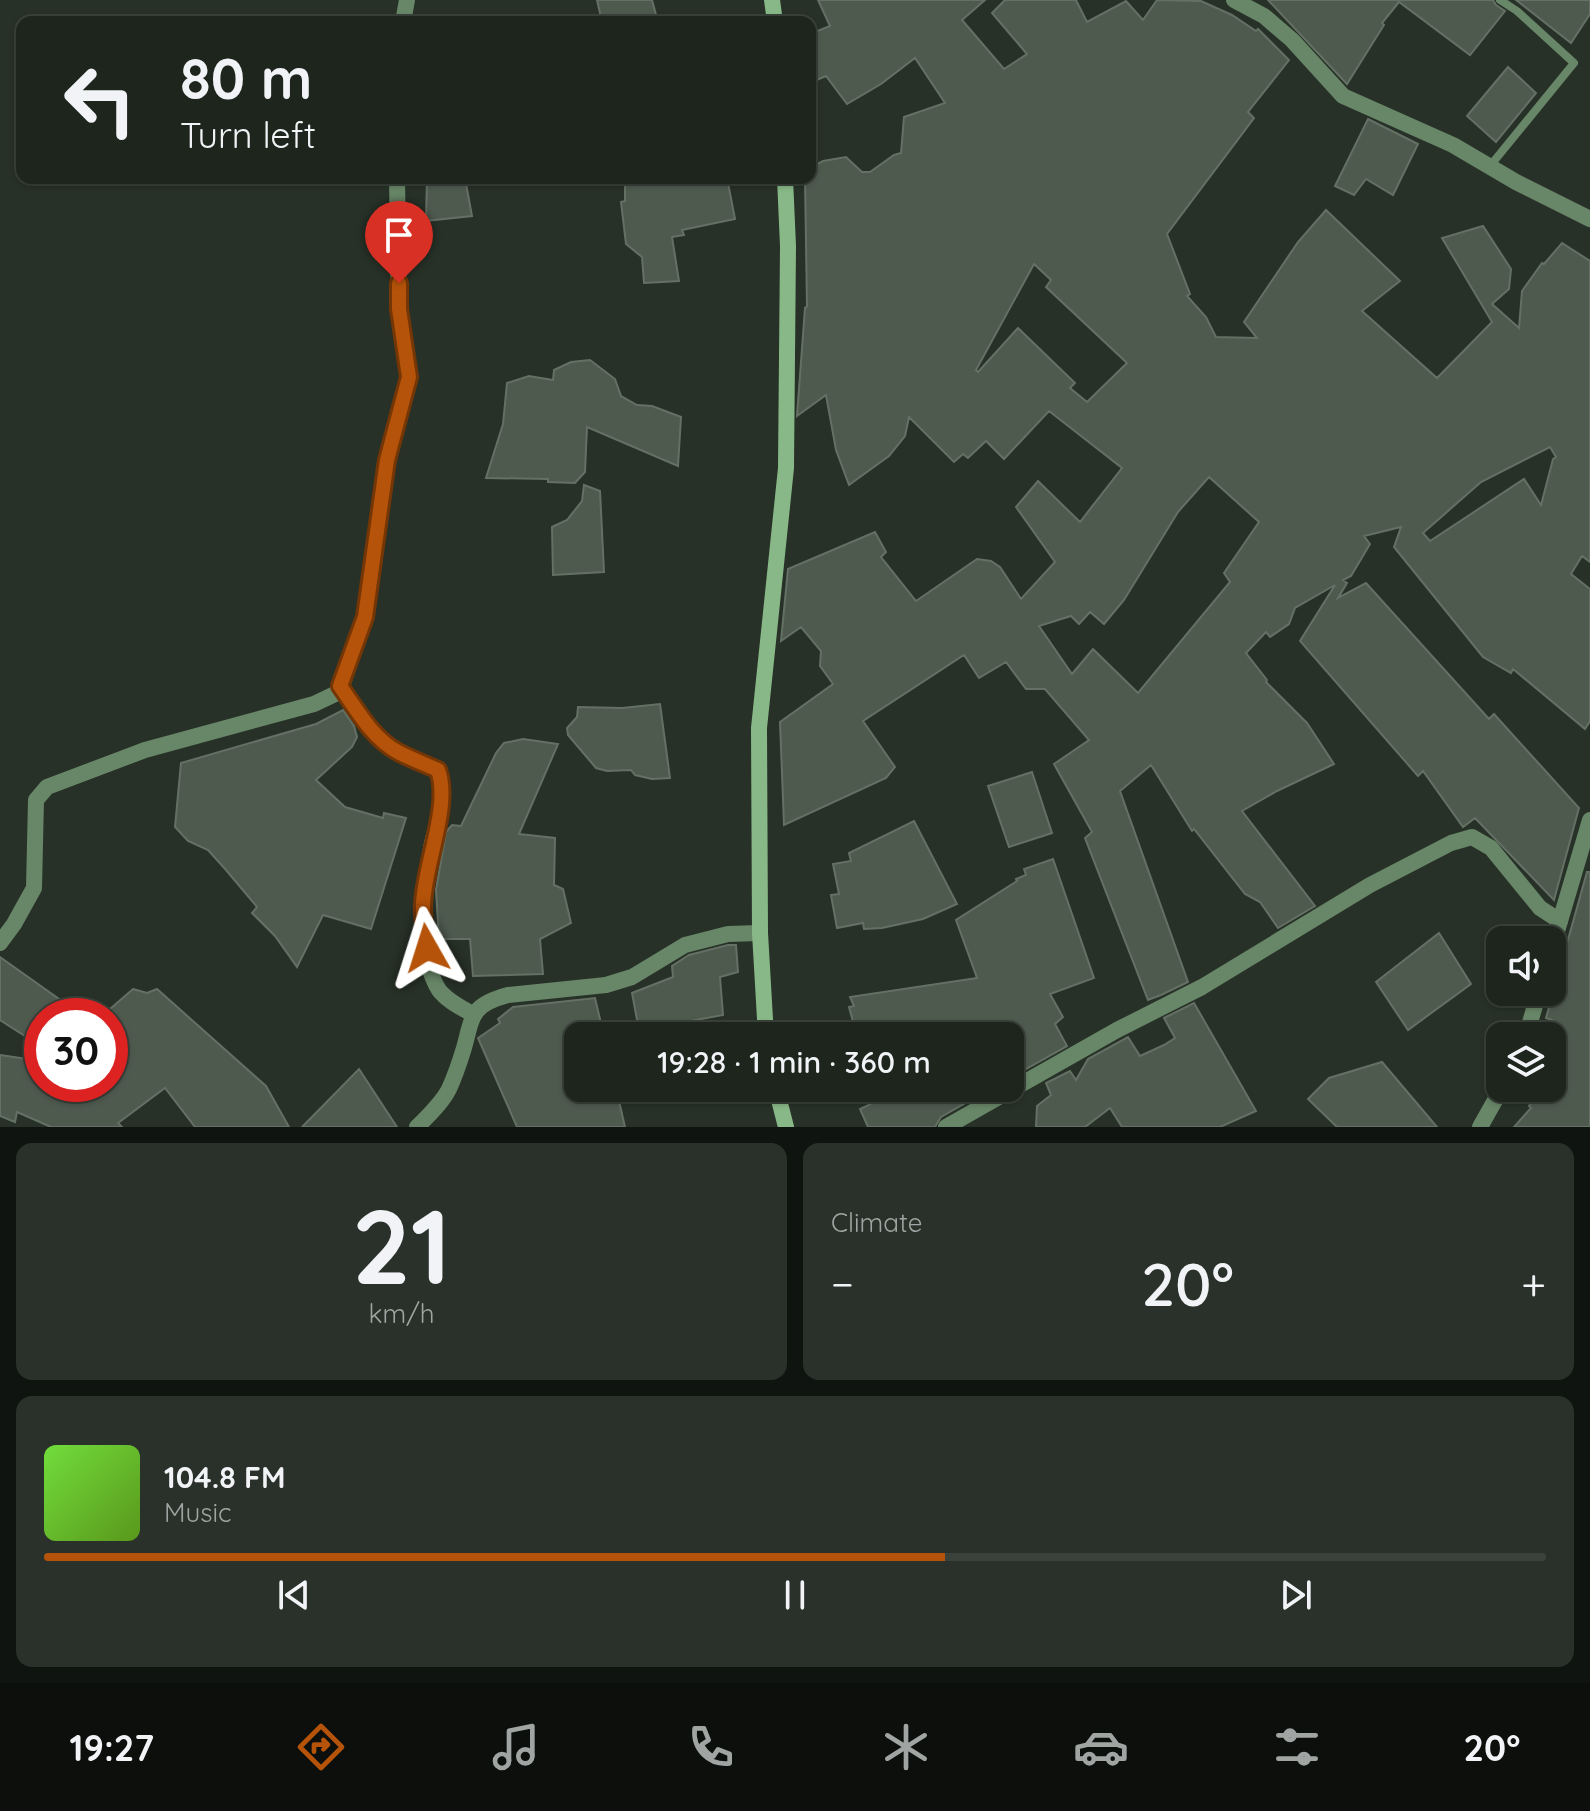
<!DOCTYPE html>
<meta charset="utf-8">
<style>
body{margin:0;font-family:Quicksand,sans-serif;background:#2a312a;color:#f1f3f6;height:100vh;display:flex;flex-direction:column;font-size:30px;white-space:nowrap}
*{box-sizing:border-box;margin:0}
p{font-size:26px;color:#a0a5a4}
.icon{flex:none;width:44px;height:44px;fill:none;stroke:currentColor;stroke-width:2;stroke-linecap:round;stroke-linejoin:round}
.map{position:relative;height:1127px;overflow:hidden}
.panel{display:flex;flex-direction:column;gap:16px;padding:16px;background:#101410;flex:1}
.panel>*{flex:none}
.top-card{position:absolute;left:16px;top:16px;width:800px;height:168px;border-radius:16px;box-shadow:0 2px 6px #0004,0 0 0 2px #3b423b;background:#1d251d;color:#f1f3f6;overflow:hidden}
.tools{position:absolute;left:1486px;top:926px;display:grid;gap:16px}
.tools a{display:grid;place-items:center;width:80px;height:80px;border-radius:16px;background:#1d251d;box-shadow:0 2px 6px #0004,0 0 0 2px #3b423b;font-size:40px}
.speed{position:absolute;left:24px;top:998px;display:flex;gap:16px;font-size:40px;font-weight:700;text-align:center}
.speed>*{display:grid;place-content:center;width:104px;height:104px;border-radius:50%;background:#1d251d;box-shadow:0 2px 6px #0004,0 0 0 2px #3b423b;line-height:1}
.speed .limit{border:12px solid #d22;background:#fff;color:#111}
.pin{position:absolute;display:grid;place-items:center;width:68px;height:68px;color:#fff;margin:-82px -34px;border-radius:50% 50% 50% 0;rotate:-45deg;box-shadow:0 0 8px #0007}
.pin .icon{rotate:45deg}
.me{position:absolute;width:88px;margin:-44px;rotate:354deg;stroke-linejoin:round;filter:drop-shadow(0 0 6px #0008)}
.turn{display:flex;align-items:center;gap:28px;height:168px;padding:0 32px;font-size:36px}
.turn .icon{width:104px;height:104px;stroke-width:2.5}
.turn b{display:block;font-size:56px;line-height:68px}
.big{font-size:60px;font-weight:600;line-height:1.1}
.panel .tile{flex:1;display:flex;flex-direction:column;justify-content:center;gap:12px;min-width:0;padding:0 28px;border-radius:16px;background:#2a312a}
.panel .dial{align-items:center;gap:0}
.dial b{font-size:104px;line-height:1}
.song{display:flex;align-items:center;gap:24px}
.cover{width:96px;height:96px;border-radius:12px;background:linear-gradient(135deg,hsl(100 70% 55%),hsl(90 70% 35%))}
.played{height:8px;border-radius:4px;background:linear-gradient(90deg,#b45309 60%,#3b423b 60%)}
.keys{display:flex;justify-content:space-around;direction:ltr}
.heat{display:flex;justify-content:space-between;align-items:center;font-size:44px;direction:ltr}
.panel .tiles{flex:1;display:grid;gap:16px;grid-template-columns:1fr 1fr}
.tile:last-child{grid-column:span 2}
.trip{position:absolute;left:564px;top:1022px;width:460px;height:80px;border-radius:16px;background:#1d251d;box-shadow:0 2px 6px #0004,0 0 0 2px #3b423b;font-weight:600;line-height:80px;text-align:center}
.dock{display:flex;height:128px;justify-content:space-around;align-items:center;background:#0c0f0c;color:#a0a5a4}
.dock .icon{width:56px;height:56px}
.dock .on{color:#b45309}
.dock b{font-size:36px;color:#f1f3f6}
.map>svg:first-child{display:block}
.building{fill:#4f5a4f;stroke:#657064;stroke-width:2;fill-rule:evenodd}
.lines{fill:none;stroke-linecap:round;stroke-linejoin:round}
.lane{stroke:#688668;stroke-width:8}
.street{stroke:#688668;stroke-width:16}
.secondary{stroke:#88b888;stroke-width:16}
.route-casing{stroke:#753606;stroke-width:20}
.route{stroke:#b45309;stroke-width:14}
</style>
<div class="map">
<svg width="1590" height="1127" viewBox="0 0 1590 1127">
<rect width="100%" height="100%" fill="#273127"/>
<g class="building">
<path d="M597,0h55l6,22h-56z"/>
<path d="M818,0h167l-23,20 42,49 23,-15 -35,-41 13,-13h71l11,22 39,-21 17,19 14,-20 44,1 31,14 24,16 2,-2 31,31 -41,52 6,6 -87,116 23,60 -3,2 19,21 10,20 41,1 -13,-16 54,-80 28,-32 74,71 -38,30 75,67 55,-56 -50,-84 41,-12 28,43 -2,20 -17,15 27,24 3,-37 20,-28 2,1 18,-21 28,18v301l-8,-6 -11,18 19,15v132l-5,8 -72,-60 -2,4 -28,-16 -89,-110 7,-20 -37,9 6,8 -19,32 -8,4 4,3 -9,15 28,-15 123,136 5,-5 85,94 -25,92 -79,-82 -12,9 -40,-56 -5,5 -118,-135 35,-56 -40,23 -6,16 -19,13 -4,-5 -20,21 21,27 -1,2 41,41 27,41 -57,27 -35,20 73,95 -37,22 -18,-26 -15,-8 -51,-65 -2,2 -41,-66 -31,26 68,191 -27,13 -13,5 -63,-162 7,-6 -38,-68 35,-24 -44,-51h-19l-20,-27 -27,16 -15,-23 -101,66 32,46 -9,11 -102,47 -4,-103 53,-38 -13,-18 1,-15 -20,-24 -20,14 7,-72 87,-37 11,20 -5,5 35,44 61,-42 14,2 9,6 21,32 34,-37 -39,-55 22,-26 42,41 42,-54 -73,-57 -45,48 -18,-18 -18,17 -5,-4 -9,8 -45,-45 -4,19 -16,20 -40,29 -13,-35 -10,-55 -29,21 8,-108 2,-2 -2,-128h5v-10l13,-7 23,-4 16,15h8l24,-17 7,-2 3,-36 41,-14 -30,-45 -34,26 -34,20 -21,-28 -16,7v-49l20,-8zM1034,264l17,16 -5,7 81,76 -40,39 -17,-14 5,-5 -57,-55 -40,44 -2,-2zM1550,447l6,10 -3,2 -12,46 -17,-26 -94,62 -7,-8 58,-51zM1209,477l50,45 -35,51 6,9 -92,111 -45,-44 -21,25 -33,-48 32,-10 8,8 11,-12 14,12 20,-24 54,-88z"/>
<path d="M1268,0h225l3,5 9,6 -35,44 -71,-53 -17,21 2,2 -37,59z"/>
<path d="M1516,0h74v14l-19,29z"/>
<path d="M1508,67l28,26 -40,49 -29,-26z"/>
<path d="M1368,119l50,25 -25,51 -27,-16 -12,16 -19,-9z"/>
<path d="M427,178h38l7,38 -46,5z"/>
<path d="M625,178h102l8,41 -53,11 2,5 -12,2 7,44 -35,2 -2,-26 -16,-13 -5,-42 4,-1z"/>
<path d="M590,360l25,19 6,17 16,9 15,1 29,11 -3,49 -91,-39 -2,45 -10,11 -27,-1v-3l-62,-1 17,-54 4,-41 22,-7 24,4 1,-10 17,-8z"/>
<path d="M584,485l16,6 4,81 -51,3 -1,-48 15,-7 15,-19z"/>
<path d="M660,704l10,74 -18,1 -17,-4 -4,-5 -24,1 -11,-3 -28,-33 -1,-7 10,-11 1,-10 44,1z"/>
<path d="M343,710l11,16 3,11 -5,10 -36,33 29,27 38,11 1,-5 22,5 -35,111 -48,-14 -26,52 -22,-31 -23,-23 5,-6 -31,-37 -18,-20 -20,-9 -13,-14 6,-64 135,-39z"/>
<path d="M523,739l35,5 -39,90 36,4 -1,47 9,4 8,34 -31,16 3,35 -70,2 -3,-37h-31l-3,-49 10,-58 6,-7 9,1 35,-73 8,-10z"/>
<path d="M1032,772l20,61 -43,14 -21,-61z"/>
<path d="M914,821l43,83 -34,15 -41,9 -18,1 -1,-6 -26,5 -6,-33 8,-1 -6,-30 18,-3 -2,-8z"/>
<path d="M1053,859l41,119 -44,16 13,23 -8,7 12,22 -57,32v-42h-153l-8,-29 5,-1 -4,-9 127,-19 -21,-58 61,-39 -1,-2 10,-4 -2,-6z"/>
<path d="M1587,872h3v255h-76l17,-19 -2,-2 13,-18h10v-14l15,-21 -1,-11 -19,-8 5,-14 -6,-2z"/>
<path d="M1439,933l32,51 -63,46 -32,-48z"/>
<path d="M728,945h8l2,27 -18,5 3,38 -54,10 1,11h-30l-8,-43 41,-16 -1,-11 17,-11z"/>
<path d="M0,957l83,59h-41v31l-42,-27z"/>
<path d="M133,989l14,4 10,-4 109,97 23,41h-94l-30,-39 -47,35 4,4h-71l-34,-15 -2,10 -15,-6v-61l42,6v23h68v-75z"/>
<path d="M595,998l9,38h-26v52h38l9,39h-108l-39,-89 22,-15 -2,-4 15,-12z"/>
<path d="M1194,1003l62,108 -36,16h-98l-12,-19 -25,19h-49l1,-21 14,-11 -5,-12 24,-12 6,9 12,-21 40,-22 12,19 24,-11 11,-7 -11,-20z"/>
<path d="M1382,1062l55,65h-100l-29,-28 21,-21z"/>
<path d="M359,1069l38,58h-95z"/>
<path d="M881,1088h111l-51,29 -6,10h-67l-8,-18 26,-12z"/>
</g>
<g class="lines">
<path class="lane" d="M1490,166l84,-103 -57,-52 -17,-11"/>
<g class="street">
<path d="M1234,0l30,16 28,24 51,56 110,49 63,37 74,37"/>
<path d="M403,22l4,-22"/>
<path d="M340,686c17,24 32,52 58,66 13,7 27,12 40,18 9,24 0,49 -6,73 -8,39 -16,112 7,147 8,11 23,18 35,25"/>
<path d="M0,943l14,-19 20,-36 2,-88 11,-13 98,-37 169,-46 21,-10 8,-11 22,-66 22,-157 22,-83 -10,-68 -2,-131"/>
<path d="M1552,948l38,-128"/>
<path d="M1526,1036l13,-44"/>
<path d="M417,1127c11,-11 25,-24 32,-38 6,-13 11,-28 15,-41 9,-33 7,-43 44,-53l98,-10 26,-8 53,-32 43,-11 32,-1"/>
<path d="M946,1127l171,-97 85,-43 168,-102 81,-42 21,-6 19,11 49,60 20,13"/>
<path d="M1480,1127l22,-39"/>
</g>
<g class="secondary">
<path d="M772,0l3,22"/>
<path d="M766,1036l-6,-103 -1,-205 27,-260 2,-222 -3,-68"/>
<path d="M776,1088l10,39"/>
</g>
</g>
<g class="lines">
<g class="route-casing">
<path id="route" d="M399,283v26l10,68 -22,83 -22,157 -25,69c17,24 32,52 58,66 13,7 27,12 40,18 13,36 -14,95 -15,135 -1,14 3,29 4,43"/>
</g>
<use href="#route" class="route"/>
</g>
</svg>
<div class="tools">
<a><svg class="icon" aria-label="sound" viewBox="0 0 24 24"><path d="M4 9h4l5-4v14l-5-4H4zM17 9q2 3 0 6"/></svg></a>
<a><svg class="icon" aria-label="layers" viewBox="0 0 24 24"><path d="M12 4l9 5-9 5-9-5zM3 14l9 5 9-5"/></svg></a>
</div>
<div class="speed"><div class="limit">30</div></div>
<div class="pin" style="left:399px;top:283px;background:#d93025"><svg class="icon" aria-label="arrive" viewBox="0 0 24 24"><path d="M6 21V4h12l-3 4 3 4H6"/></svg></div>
<svg class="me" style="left:427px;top:948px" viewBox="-20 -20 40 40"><path d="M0-17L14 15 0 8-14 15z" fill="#b45309" stroke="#fff" stroke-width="4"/></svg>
<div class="trip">19:28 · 1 min · 360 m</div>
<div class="top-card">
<div class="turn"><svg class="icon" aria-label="left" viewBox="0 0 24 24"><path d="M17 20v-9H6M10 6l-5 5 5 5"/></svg><div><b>80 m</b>Turn left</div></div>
</div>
</div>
<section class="panel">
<div class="tiles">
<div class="tile dial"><b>21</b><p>km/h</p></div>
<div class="tile"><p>Climate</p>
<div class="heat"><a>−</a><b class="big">20°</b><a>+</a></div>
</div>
<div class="tile">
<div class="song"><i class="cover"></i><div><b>104.8 FM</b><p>Music</p></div></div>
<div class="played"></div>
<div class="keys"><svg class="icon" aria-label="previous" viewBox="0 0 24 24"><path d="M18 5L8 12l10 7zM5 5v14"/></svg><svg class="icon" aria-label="pause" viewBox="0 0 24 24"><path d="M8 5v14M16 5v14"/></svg><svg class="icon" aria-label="next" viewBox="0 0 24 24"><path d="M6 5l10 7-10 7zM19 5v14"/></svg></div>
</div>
</div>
</section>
<nav class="dock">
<b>19:27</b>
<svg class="icon on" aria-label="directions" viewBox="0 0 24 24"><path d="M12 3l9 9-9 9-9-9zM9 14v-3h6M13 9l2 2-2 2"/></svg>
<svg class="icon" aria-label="music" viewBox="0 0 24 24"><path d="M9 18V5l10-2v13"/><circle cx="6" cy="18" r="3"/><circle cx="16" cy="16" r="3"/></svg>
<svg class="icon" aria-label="phone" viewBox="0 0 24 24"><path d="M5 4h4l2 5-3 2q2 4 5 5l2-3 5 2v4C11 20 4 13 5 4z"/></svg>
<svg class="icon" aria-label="climate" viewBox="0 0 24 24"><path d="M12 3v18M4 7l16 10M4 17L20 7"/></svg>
<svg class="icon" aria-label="car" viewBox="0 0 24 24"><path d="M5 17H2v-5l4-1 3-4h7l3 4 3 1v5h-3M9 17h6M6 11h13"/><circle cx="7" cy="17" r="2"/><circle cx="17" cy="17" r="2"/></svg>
<svg class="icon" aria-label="filters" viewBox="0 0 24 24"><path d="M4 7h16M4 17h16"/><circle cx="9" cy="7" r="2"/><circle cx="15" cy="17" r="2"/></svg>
<b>20°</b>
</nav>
